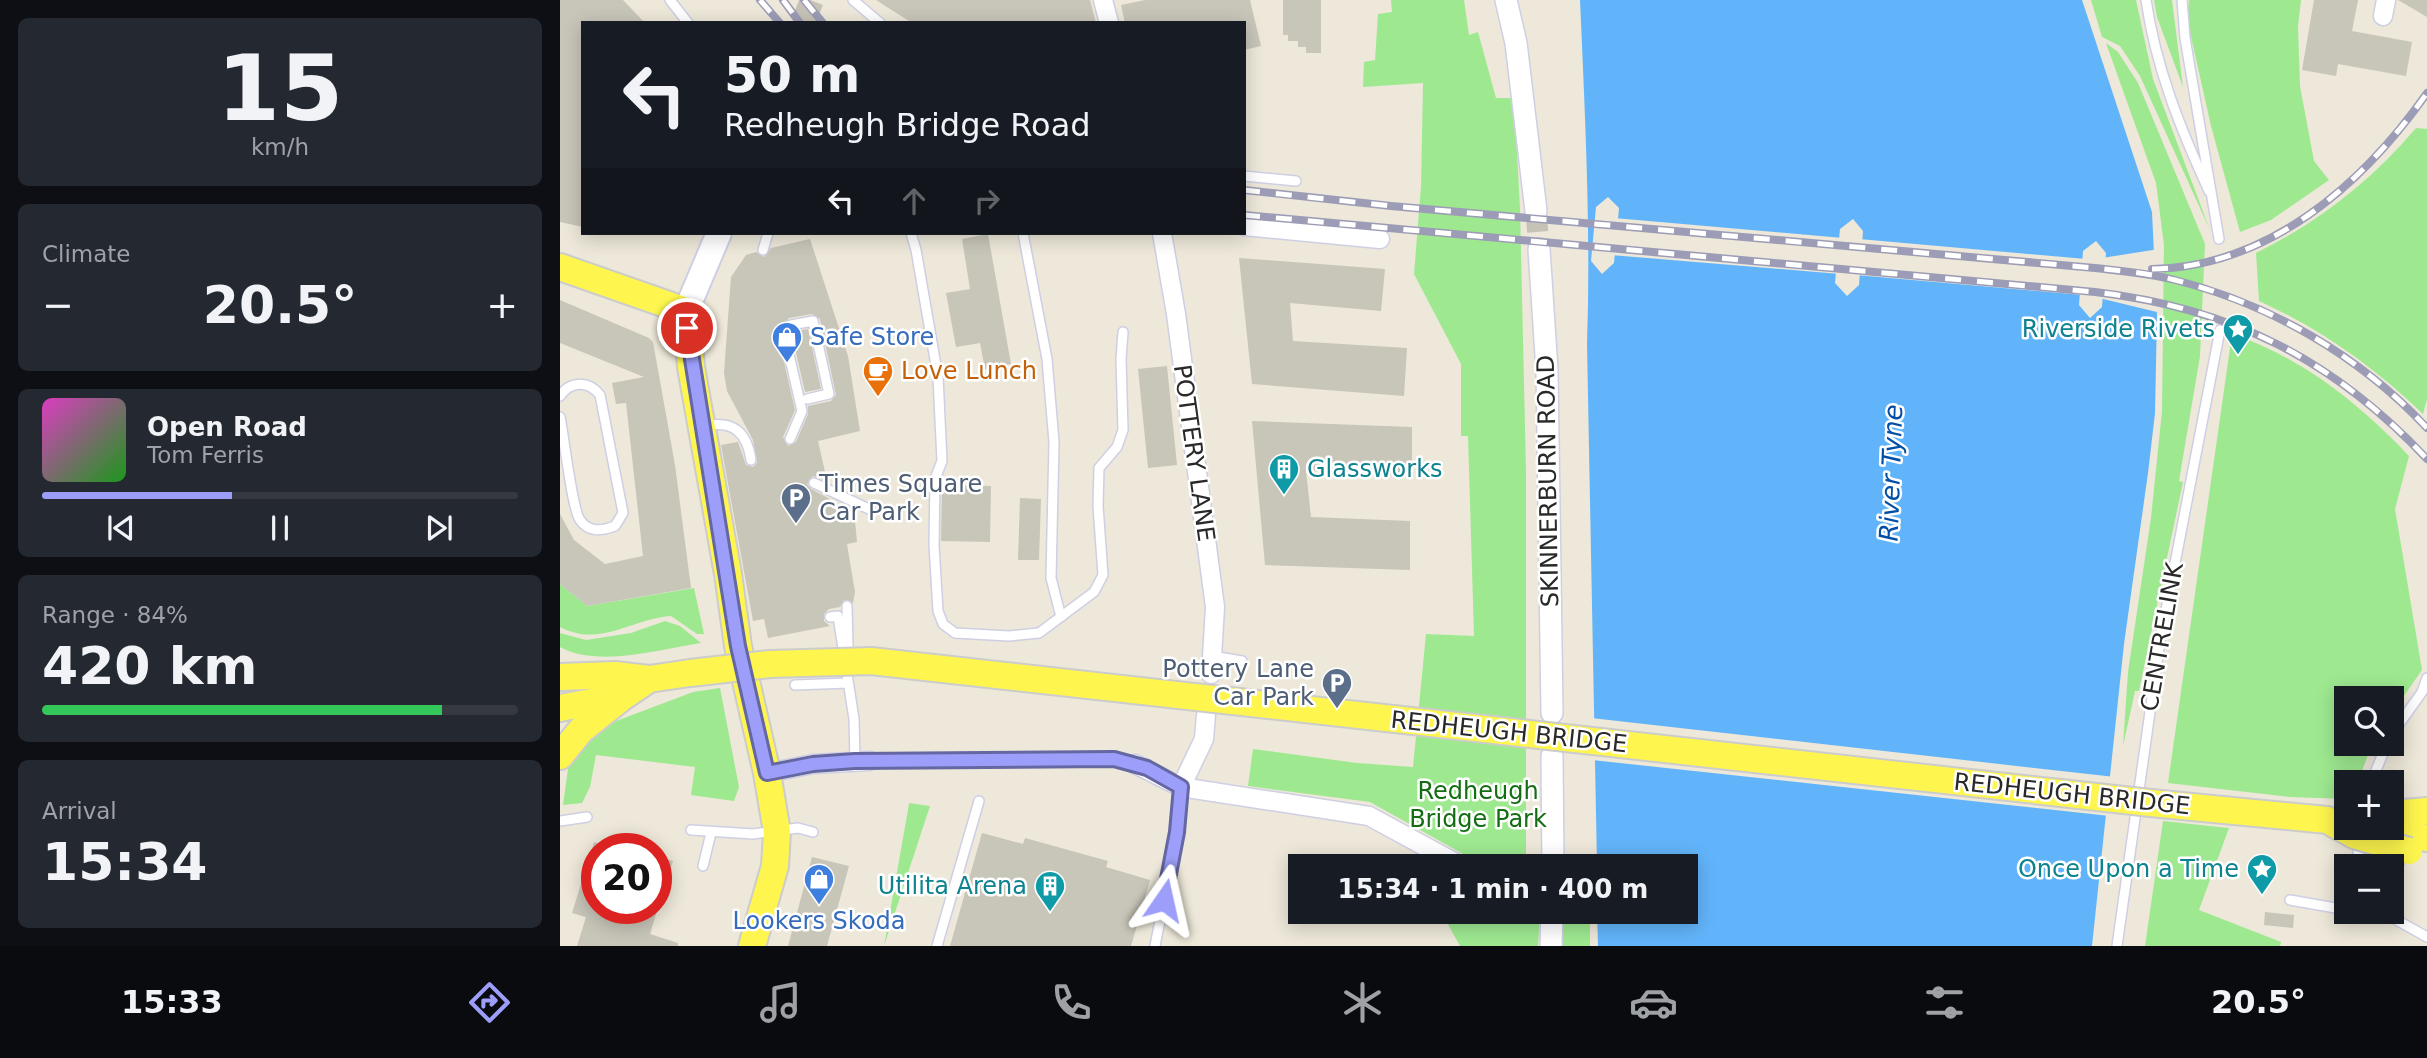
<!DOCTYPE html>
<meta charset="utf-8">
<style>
body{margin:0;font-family:"DejaVu Sans",sans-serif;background:#242831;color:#f1f3f6;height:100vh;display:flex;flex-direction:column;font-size:26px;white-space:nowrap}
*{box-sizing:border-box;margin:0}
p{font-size:23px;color:#9ea1a6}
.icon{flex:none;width:38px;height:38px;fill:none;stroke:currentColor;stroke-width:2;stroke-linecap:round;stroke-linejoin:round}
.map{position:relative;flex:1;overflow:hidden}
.side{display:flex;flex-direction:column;gap:18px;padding:18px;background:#0d0f14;width:560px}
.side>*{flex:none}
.hud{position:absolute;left:21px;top:21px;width:665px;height:214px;border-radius:0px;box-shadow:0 4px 18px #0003;background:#171b24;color:#f1f3f6;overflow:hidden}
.fabs{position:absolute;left:1774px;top:686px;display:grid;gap:14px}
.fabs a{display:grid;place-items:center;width:70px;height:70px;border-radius:0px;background:#171b24;box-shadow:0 4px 18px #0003;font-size:35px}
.speed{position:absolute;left:21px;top:833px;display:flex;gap:14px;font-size:35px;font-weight:700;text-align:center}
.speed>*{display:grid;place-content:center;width:91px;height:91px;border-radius:50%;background:#171b24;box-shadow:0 4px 18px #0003;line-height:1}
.speed .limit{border:10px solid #d22;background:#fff;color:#111}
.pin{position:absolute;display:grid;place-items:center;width:60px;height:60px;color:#fff;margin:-30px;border:4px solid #fff;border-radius:50%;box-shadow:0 2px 7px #0007}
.me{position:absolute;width:77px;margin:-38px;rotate:11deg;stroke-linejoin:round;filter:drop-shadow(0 0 5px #0008)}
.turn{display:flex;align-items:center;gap:24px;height:147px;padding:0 28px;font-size:32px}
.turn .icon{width:91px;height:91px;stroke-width:2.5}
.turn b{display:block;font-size:49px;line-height:60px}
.lanes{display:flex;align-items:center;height:66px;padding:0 28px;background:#0003;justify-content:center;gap:35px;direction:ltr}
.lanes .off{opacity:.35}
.big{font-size:52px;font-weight:600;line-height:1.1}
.side .tile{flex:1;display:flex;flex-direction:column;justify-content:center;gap:10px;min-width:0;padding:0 24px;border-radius:10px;background:#242831}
.side .dial{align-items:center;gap:0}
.dial b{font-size:91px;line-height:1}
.song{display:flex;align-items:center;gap:21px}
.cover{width:84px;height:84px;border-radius:10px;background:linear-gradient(135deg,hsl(310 70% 55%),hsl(120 70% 35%))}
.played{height:7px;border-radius:4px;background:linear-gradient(90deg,#9c9efa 40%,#363941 40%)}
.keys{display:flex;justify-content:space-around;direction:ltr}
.heat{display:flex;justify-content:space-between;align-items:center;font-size:38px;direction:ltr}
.charge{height:10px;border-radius:5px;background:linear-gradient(90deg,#34c759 84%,#363941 0)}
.trip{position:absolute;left:728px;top:854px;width:410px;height:70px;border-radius:0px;background:#171b24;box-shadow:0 4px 18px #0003;font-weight:600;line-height:70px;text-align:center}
.dock{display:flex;height:112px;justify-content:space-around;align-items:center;background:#090b0e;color:#9ea1a6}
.dock .icon{width:49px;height:49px}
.dock .selected{color:#9c9efa}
.dock b{font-size:32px;color:#f1f3f6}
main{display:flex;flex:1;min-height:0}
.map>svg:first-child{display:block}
.green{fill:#9ee990}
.water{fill:#62b4fa;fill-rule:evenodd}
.pier{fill:#ede8d9}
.building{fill:#c8c5b9;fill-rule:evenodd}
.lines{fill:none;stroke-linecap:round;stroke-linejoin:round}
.tertiary-tunnel{stroke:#c6c2b6;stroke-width:21;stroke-dasharray:21 10;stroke-linecap:butt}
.secondary-tunnel{stroke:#c6c2b6;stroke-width:24;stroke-dasharray:24 12;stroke-linecap:butt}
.service-casing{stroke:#cfcfe4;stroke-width:12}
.minor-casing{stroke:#cfcfe4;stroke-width:21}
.tertiary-casing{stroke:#cfcfe4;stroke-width:24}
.secondary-casing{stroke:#cfcfe4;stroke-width:28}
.primary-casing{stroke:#ccc;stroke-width:30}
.service{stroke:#fff;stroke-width:9}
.minor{stroke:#fff;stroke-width:18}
.tertiary{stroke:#fff;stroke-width:21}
.secondary{stroke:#fff;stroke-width:24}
.primary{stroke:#fef64e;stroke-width:26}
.rail-casing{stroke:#9d9cb6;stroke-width:8}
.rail{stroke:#fff;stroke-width:5;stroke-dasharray:16;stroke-linecap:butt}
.primary-bridge-casing{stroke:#ccc;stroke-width:30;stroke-linecap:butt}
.primary-bridge{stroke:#fef64e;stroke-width:26}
.route-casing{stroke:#6567a2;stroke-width:18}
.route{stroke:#9c9efa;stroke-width:12}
.labels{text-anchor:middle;stroke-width:5;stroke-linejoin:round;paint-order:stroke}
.culture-label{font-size:24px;fill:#0d838f;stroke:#fff;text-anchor:end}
.shop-label{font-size:24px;fill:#366cbe;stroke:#fff;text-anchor:start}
.food-label{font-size:24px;fill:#c56008;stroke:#fff;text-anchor:start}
.street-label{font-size:24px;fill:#292929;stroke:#fff}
.service-label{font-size:24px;fill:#4e5e75;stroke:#fff;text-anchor:start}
.park-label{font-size:24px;fill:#146d13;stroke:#fff}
.water-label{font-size:26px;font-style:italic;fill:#014ea6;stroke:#fff}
</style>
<main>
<section class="side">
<div class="tile dial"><b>15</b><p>km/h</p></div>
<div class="tile"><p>Climate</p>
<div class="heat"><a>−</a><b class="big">20.5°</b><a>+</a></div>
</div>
<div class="tile">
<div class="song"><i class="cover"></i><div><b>Open Road</b><p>Tom Ferris</p></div></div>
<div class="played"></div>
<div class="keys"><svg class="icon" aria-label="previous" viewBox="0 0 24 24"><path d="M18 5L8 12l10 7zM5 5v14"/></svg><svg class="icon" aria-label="pause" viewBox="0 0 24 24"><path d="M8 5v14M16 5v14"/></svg><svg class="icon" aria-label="next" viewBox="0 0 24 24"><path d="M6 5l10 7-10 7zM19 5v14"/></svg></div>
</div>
<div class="tile"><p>Range · 84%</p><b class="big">420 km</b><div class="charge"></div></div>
<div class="tile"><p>Arrival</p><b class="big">15:34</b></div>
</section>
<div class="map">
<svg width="1867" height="946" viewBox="0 0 1867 946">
<rect width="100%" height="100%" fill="#ede8d9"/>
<g class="green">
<path d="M831,0h73l5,35 9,-3 18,66h18l6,110 6,263v395l-45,-2 -111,-62 -122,-16 5,-37 104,14 56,4 13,-133 48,2 -6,-200h-7v-72l-47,-90 7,-87 2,-104 -60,4 1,-25 11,-2 3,-46 14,-2z"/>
<path d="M1531,0h45l17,79 57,151 -70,-154 -20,-30 -18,-9z"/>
<path d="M1594,0h18l11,87 -26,-70z"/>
<path d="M1629,0h112l-3,26 2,60 14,75 15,19 -58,40 -31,12 -29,-106 -24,-107z"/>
<path d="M1546,43l12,9 20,31 67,161 -5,112 -21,125 4,1 -44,209h-4l-12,55 5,-74 23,-154 11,-107 2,-166 -8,-62z"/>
<path d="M1856,128l11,1v270l-4,15c-49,-47 -102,-85 -164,-113l-3,-48c63,-31 115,-72 160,-125z"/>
<path d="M1672,334c68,22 129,71 177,122l-14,53 27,161 -30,43v-15h-45v46h25l-14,38h-11v17l-57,-2 -122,-14z"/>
<path d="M0,584l27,22 107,-18 10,46h-7l-26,-18c-40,3 -71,32 -111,11z"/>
<path d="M105,621l15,5 21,17c-40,6 -103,25 -141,4v-14l26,7 45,-7z"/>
<path d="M160,688l19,99 -5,14 -43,-6 4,-28 -99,-12 -6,32 -8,16 -19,2 5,-36 11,-17 24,-26 90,-34z"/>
<path d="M349,803l21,3 -46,140 25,-142z"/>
<path d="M1603,821l66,7 -30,82 82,32 -1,4h-135z"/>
<path d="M881,912h99l-2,34h-78z"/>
<path d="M992,912h38v34h-39z"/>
</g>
<path class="water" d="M1020,0h502l70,212 5,104 -2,97 -7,60 -24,171 -32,302h-494l-1,-34h88v-46h-88l-10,-522c4,-114 -2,-229 -7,-344zM1048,197l11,11 -5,55 -12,11 -11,-13 5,-54zM1293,219l10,12 -4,54 -12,11 -12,-13 5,-54zM1536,241l10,12 -4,54 -12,11 -11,-13 4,-54z"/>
<g class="pier">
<path d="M1054,218l229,20 -3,36 -229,-19z"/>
<path d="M1299,239l227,20 -3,36 -227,-20z"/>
<path d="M1599,249l2,64 -62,-15 3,-40z"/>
<path d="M1031,718l524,59 -5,39 -518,-56z"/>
</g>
<g class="building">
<path d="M0,0h63l22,23h-62v204l-23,-5z"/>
<path d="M316,0h214l6,23h-184z"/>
<path d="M585,0h105l11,46 -17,4v-27h-119l-4,-18z"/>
<path d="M723,0h38v53h-15v-6h-8v-6h-10v-6h-5z"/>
<path d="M1754,0h44l-6,31 60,11 -6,34 -68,-12 -2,12 -34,-6z"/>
<path d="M1838,0h29v17z"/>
<path d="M428,234l23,130 -26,5 -5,-26 -24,4 -10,-54 24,-4 -8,-50z"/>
<path d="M250,239l38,117 12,75 -42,10 9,40 -14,-5 -6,8 4,5 19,10 3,9 12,-3 9,5 3,32 -10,2 8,48 -2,11 -9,-3 -4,7 -11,2 -5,5v7l6,5 -62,12 -4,-19 -11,2 -32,-176 17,-3 8,23 7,2 4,-4 -4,-23 -26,-49 -3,-18 7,-96 15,-22 10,-3 8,5 7,-9zM252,314l8,5 16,76 -5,6 -23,5v8l-12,28 -8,4 -5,-9 12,-27 -18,-78 12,-14z"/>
<path d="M679,258l146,11 -4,42 -91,-8 3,38 114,7 -3,48 -152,-12z"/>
<path d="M0,300l89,38 4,4 22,123 16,123 -104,18 -27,-22v-70l14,26 31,24 38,-8 -17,-153 -10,1 -4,-21 32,-6 -84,-34z"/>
<path d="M248,329l13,60 -16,3 -13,-57 3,-4z"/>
<path d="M607,366l10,99 -29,3 -10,-99z"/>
<path d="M692,421l160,6v49l-106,-5 5,46 99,4v49l-145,-5z"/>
<path d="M382,485l49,1 -1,56 -49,-1z"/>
<path d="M460,498l21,1 -2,61h-21z"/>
<path d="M422,833l41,11 2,-6 83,23 -2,6 44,13 -19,66h-181z"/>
<path d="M34,842l3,1v65h61l-8,26 28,9v3h-101l9,-29 -14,-4z"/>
<path d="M96,856l17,5 -14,43h-3z"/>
<path d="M252,857l37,9 -22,80h-39z"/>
<path d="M1705,912l29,3 -1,13 -29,-3z"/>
</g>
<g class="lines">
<path class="tertiary-tunnel" d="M976,211l3,38"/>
<path class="secondary-tunnel" d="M243,23l9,-23"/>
<g class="service-casing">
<g id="service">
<path d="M110,0l18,23"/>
<path d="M293,0l27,23"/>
<path d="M1586,0c10,68 34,128 63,191"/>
<path d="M1622,0l3,38 34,201"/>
<path d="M684,176l52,5"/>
<path d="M351,233l5,17 22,127 4,84 -7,18 -1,66 4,66 5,13 12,9 54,3 30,-3 55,-41 9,-17 -5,-69 1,-38 18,-21 6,-17 -2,-71 2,-27"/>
<path d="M463,233l24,126 7,83 -3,136 10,39"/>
<path d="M203,250l5,-17"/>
<path d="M0,396c10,-15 28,-16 40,-1l23,118 -8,13c-13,5 -26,7 -35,-6 -8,-11 -16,-84 -20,-103"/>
<path d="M145,426c29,-6 42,7 46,34"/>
<path d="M230,439l12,-28 -18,-78 7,-8 22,-4 16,73 -22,5"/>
<path d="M254,483l57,27"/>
<path d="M287,606l1,41"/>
<path d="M270,617l8,-1 16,103 1,42"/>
<path d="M652,656l30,5"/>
<path d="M235,685l53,-2"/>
<path d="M1832,734l30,-42 5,-14"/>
<path d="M310,761l244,-2 21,5"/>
<path d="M1811,782l16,-38"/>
<path d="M0,821l27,-4"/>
<path d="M131,830l62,4 45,-6 15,4"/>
<path d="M143,866l8,-33"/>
<path d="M1798,866v-26"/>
<path d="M1730,900l57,10"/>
<path d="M1797,912h24"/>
<path d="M1822,912l45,25"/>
<path d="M377,946l42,-145"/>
<path d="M595,946l22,-114 4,-45"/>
<path d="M1557,946l43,-305 60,-311"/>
</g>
</g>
<g class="minor-casing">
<g id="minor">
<path d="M543,0l6,23"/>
<path d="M1823,16l3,-16"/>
<path d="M684,226l136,13"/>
<path d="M602,233l14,81 39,293 -4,67"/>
<path d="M575,764l46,23 188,29 92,50"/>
<path d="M207,773l46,-9 57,-3"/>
<path d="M621,787l23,-48 2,-24"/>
</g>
</g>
<g class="tertiary-casing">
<g id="tertiary">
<path d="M946,0l10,43 20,168"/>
<path d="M979,249l8,121 5,343"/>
<path d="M992,756l1,110"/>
<path d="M991,946l1,-34"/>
</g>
</g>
<g class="secondary-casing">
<path id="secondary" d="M126,311l33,-78"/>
</g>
<g class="primary-casing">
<g id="primary">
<path d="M0,267l126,44 5,56 37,207 10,72 29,127 10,59 -2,34 -23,80"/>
<path d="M0,677l55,-2 34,4 41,-6"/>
<path d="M0,708l64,-12 25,-17"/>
<path d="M0,756l21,-26 39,-31"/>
<path d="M1832,814l35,-3"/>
<path d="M1817,828l50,10"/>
</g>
</g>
<use href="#service" class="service"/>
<use href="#minor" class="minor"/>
<use href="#tertiary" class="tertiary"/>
<use href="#secondary" class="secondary"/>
<use href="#primary" class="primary"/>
<g class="rail-casing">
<g id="rail">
<path d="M200,0l20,23"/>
<path d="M223,0l17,23"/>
<path d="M244,0l19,23"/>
<path d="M684,190l147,16 704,62c27,3 54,5 80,12 95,24 185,76 252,148"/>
<path d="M684,215l851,77c136,16 238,67 332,167"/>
<path d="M1592,269c117,-2 211,-85 275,-176"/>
</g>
</g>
<use href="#rail" class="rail"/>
<g class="primary-bridge-casing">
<path id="primary-bridge" d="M130,673l80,-9 101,-3 1280,142 176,17 27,15 55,16"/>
</g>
<use href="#primary-bridge" class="primary-bridge"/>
</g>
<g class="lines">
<g class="route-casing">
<path id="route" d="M127,328l51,318 29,127 46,-9 42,-3 259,-2 33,9 34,19 -4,45 -13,68"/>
</g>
<use href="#route" class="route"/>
</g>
<defs>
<g id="sight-pin" transform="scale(1.575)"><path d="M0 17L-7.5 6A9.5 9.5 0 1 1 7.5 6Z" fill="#0f9aa8" stroke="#fff"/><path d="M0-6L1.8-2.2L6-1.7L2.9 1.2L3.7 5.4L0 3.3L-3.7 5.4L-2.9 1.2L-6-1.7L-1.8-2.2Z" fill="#fff"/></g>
<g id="shop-pin" transform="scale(1.575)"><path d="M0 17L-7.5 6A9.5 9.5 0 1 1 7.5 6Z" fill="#3f7fe0" stroke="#fff"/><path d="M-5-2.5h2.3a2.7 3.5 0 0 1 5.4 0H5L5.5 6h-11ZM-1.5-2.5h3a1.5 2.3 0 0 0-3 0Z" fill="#fff"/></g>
<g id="cafe-pin" transform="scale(1.575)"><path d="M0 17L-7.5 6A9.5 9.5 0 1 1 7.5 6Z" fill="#e8710a" stroke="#fff"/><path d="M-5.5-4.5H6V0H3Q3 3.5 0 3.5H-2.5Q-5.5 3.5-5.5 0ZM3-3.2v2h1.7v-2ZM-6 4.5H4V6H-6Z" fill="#fff"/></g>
<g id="building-pin" transform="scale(1.575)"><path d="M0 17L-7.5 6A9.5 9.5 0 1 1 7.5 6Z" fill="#0f9aa8" stroke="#fff"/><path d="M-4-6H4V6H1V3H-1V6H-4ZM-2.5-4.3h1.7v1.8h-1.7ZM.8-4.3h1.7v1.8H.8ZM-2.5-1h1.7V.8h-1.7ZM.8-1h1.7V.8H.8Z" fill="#fff"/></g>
<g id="parking-pin" transform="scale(1.575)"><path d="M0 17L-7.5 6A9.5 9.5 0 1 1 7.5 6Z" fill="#5c6f8a" stroke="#fff"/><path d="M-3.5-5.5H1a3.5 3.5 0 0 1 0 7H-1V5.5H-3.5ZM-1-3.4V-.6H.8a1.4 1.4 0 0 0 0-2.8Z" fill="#fff"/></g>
</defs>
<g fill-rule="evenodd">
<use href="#sight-pin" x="1678" y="329"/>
<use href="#shop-pin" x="227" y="337"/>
<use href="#cafe-pin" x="318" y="371"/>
<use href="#building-pin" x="724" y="469"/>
<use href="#parking-pin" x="236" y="498"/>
<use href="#parking-pin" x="777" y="683"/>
<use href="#sight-pin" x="1702" y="869"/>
<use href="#shop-pin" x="259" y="879"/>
<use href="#building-pin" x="490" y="886"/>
</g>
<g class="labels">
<g class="culture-label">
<text x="1655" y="337">Riverside Rivets</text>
<text x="747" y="477" text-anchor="start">Glassworks</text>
<text x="1679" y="877">Once Upon a Time</text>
<text x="467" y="894">Utilita Arena</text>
</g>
<g class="shop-label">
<text x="250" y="345">Safe Store</text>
<text x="259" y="929" text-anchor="middle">Lookers Skoda</text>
</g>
<g class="food-label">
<text x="341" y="379">Love Lunch</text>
</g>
<g class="street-label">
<text transform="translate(634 453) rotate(82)" y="8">POTTERY LANE</text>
<text transform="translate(988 481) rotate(-91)" y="8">SKINNERBURN ROAD</text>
<text transform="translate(1602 637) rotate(-80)" y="8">CENTRELINK</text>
<text transform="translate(949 732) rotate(6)" y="8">REDHEUGH BRIDGE</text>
<text transform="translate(1512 794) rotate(6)" y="8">REDHEUGH BRIDGE</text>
</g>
<g class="service-label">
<text x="259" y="492">Times Square<tspan x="259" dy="28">Car Park</tspan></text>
<text x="754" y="677" text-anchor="end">Pottery Lane<tspan x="754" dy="28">Car Park</tspan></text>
</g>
<g class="park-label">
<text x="918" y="799">Redheugh<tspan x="918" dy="28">Bridge Park</tspan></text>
</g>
<g class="water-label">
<text transform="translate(1331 473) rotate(-88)" y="9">River Tyne</text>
</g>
</g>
</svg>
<div class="fabs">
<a><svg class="icon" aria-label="search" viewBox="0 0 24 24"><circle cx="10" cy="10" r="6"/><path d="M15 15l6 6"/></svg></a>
<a>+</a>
<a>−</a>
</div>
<div class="speed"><div class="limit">20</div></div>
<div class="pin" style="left:127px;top:328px;background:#d93025"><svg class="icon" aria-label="arrive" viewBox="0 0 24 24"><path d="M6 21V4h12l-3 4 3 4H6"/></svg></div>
<svg class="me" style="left:604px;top:900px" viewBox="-20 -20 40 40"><path d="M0-17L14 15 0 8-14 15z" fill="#9c9efa" stroke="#fff" stroke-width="4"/></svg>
<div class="trip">15:34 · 1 min · 400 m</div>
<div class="hud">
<div class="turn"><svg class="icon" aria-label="left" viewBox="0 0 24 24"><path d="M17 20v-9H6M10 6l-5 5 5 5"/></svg><div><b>50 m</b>Redheugh Bridge Road</div></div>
<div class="lanes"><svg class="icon" aria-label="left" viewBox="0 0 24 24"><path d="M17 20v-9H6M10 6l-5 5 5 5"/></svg><svg class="icon off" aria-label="ahead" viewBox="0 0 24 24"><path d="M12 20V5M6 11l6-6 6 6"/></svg><svg class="icon off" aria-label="right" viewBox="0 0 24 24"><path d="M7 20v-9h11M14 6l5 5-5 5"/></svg></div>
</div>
</div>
</main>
<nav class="dock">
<b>15:33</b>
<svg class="icon selected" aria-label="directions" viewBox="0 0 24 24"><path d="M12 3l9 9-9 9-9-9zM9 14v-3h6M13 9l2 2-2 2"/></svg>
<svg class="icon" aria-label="music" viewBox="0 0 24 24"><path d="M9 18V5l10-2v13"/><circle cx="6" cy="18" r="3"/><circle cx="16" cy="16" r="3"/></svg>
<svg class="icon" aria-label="phone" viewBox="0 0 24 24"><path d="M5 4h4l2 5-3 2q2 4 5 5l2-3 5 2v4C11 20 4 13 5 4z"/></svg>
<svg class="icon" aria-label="climate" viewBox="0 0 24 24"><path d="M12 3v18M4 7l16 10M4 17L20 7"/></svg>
<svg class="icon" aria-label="car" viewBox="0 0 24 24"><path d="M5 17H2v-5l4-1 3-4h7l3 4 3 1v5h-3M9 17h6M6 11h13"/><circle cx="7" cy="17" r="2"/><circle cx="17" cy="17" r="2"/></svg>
<svg class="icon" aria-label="filters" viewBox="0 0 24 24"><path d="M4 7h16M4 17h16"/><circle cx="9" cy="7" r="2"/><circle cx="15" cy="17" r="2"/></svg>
<b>20.5°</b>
</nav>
